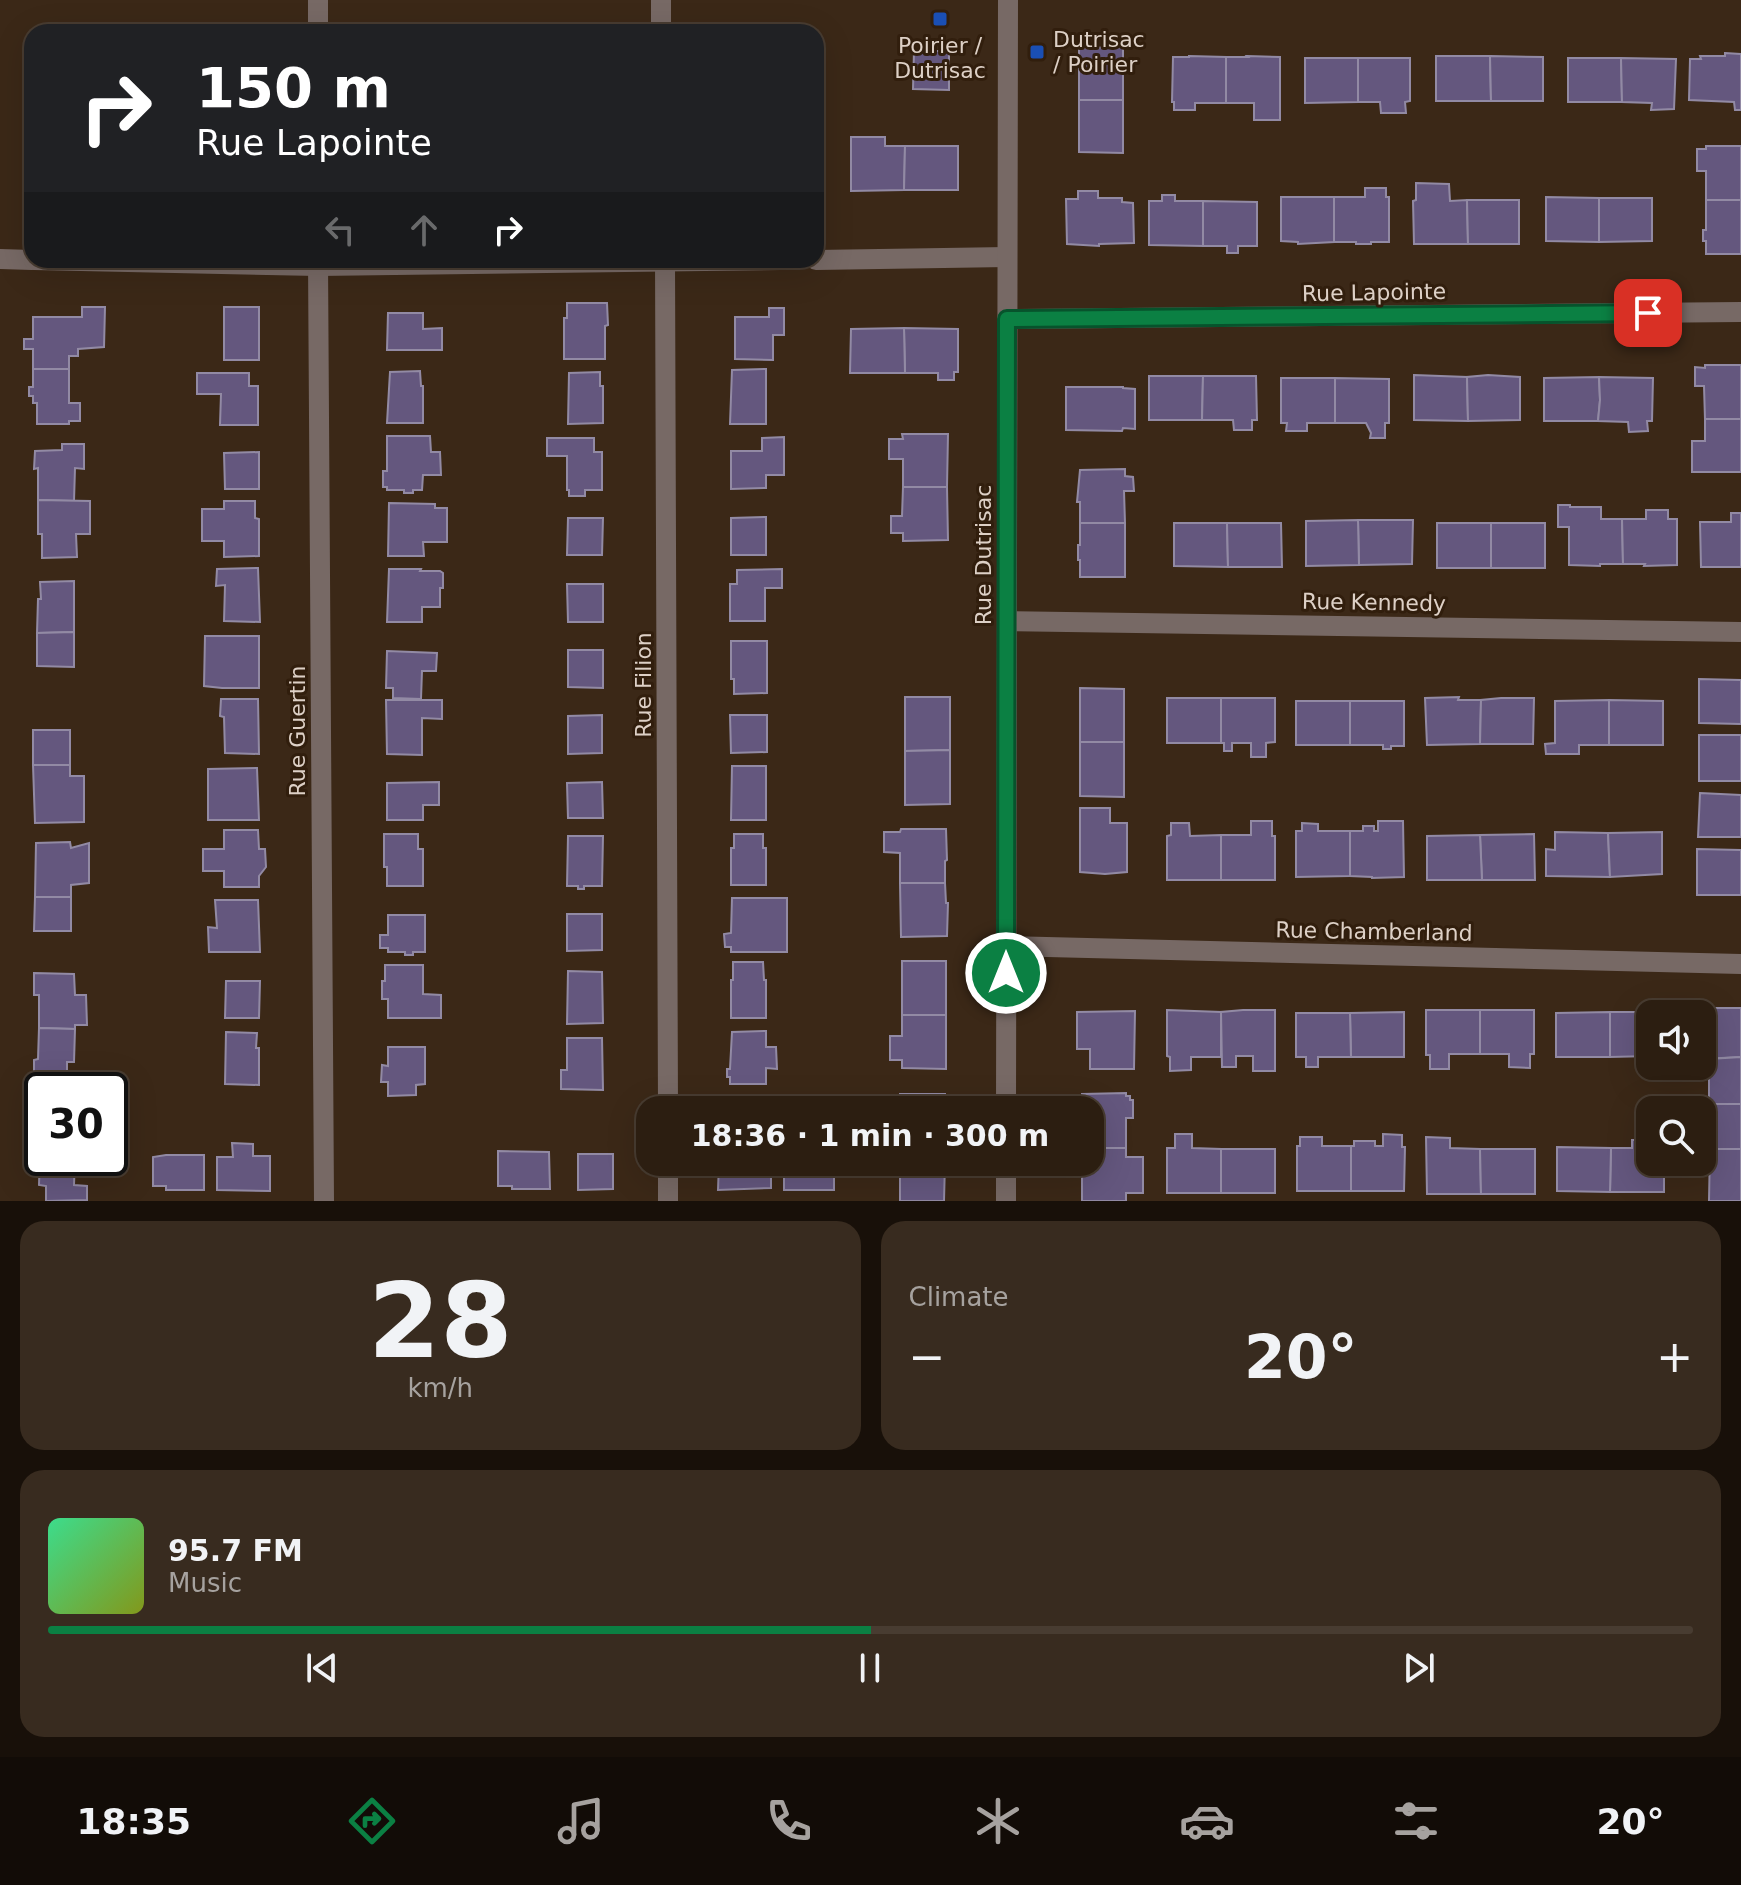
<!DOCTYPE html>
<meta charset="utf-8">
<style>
body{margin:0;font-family:"DejaVu Sans",sans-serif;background:#382b1f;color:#f1f3f6;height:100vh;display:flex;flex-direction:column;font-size:30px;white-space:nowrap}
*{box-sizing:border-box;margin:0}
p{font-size:26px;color:#a6a29f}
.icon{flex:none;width:44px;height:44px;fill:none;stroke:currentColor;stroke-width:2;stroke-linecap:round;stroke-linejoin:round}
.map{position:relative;height:1201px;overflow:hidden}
.sheet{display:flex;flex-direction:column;gap:20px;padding:20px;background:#181009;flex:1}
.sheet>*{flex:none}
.guide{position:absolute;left:24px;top:24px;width:800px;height:244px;border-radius:24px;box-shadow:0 8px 32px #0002,0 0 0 2px #483c31;background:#202124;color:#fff;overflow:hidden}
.buttons{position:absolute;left:1636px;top:1000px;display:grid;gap:16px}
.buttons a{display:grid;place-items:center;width:80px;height:80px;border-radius:16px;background:#2c1e11;box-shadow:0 8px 32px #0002,0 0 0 2px #483c31;font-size:40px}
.speed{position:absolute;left:24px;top:1072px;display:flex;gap:16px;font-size:40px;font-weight:700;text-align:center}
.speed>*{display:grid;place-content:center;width:104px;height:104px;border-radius:50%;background:#2c1e11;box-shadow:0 8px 32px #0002,0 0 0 2px #483c31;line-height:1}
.speed .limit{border:4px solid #111;border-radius:12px;background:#fff;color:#111}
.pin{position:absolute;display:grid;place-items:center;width:68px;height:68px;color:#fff;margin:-34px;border-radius:16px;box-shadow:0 4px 12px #0006}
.me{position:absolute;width:88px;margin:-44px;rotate:0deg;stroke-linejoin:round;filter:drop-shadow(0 0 6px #0008)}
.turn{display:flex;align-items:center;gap:28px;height:168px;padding:0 40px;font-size:36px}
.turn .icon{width:104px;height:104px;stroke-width:2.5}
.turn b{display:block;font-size:56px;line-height:68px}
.lanes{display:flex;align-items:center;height:76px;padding:0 40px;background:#0003;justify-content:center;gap:40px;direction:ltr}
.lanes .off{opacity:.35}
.big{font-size:60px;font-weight:700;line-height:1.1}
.sheet .tile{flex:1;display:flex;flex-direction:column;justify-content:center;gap:12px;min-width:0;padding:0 28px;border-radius:24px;background:#382b1f}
.sheet .dial{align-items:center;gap:0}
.dial b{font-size:104px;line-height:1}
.song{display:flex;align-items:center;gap:24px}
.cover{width:96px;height:96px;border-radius:12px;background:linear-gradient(135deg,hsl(150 70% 55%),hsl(70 70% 35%))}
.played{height:8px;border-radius:4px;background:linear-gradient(90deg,#0b8043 50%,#483c31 50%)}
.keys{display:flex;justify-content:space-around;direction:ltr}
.heat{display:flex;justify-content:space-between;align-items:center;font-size:44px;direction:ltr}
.sheet .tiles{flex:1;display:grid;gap:20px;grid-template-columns:1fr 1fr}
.tile:last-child{grid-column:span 2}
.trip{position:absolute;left:636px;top:1096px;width:468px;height:80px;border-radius:24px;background:#2c1e11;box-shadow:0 8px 32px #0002,0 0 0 2px #483c31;font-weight:700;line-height:80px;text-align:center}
.menu{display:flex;height:128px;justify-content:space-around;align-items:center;background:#120c07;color:#a6a29f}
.menu .icon{width:56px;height:56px}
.menu .active{color:#0b8043}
.menu b{font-size:36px;color:#f1f3f6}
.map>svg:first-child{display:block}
.building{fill:#64577e;stroke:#928aa4;stroke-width:2}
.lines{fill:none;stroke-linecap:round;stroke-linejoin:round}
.minor{stroke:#776965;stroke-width:20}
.route-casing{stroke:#07532c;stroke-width:20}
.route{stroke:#0b8043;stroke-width:14}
.transit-dot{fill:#1a4fb4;stroke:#311e0d;stroke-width:3}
.labels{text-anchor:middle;stroke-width:6;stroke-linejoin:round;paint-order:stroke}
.poi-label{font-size:22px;fill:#ddd0c6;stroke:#311e0d;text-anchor:start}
.street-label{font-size:22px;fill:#ddd0c6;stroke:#311e0d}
</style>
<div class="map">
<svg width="1741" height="1201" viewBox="0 0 1741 1201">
<rect width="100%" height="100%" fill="#3b2817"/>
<g class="building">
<path d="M1123,47v53h-44v-52z"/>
<path d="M914,51h35v39l-36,-1z"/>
<path d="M1725,53l16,1v56h-6l-1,-8 -45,-2 1,-41h11l-1,-3h25z"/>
<path d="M1189,56l37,1v46h-31v7h-21v-8h-2l1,-45h16z"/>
<path d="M1247,56l33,1v63h-26v-17h-28v-46h22z"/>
<path d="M1436,56h54l1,45h-55z"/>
<path d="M1490,56l53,1v44h-52z"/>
<path d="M1305,58h53v44l-53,1z"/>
<path d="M1358,58h52v43l-5,1 1,11h-25l-1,-11h-22z"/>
<path d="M1568,58h53l1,44h-54z"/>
<path d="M1621,58l55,1 -2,50 -23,1 1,-7 -30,-1z"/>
<path d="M1079,100h44v53l-44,-1z"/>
<path d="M851,137h34v9h20l-1,44 -53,1z"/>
<path d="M905,146h53v44h-54z"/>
<path d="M1706,146h35v54h-35v-29h-9v-22h9z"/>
<rect x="816" y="158" width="5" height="37"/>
<path d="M1416,183l33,1 1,17 17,-1 1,44h-54l-1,-43 3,-1z"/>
<path d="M1365,188h21v9h3v45h-18v2h-15v-2h-22v-45h31z"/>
<path d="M1078,191h20v7h24v4l11,1 1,40 -35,1v2l-32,-2 -1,-45h12z"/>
<path d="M1162,195h13v6h28v45l-54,-1v-44h13z"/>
<path d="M1281,197h53v45l-36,2v-2l-17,-1z"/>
<path d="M1546,197l53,1v44l-53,-1z"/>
<path d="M1599,198h53v43l-53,1z"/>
<path d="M1467,200h52v44h-51z"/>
<path d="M1706,200h35v54h-35v-13h-3v-11h3z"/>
<path d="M1203,201l54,1v44h-19v7h-11v-7h-24z"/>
<path d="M567,303h40l1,22 -3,1v33h-41v-41h3z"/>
<path d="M82,307h23l-1,40 -26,2v7h-9v13h-36v-20h-9v-10h9v-22h49z"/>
<rect x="224" y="307" width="35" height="53"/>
<path d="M769,308h15v27h-11v25l-38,-1v-42h34z"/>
<path d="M388,313h35v16l19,-1v22h-55z"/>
<path d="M904,328l54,1v43h-4v8h-16v-7h-33z"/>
<path d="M904,328l1,45h-55l1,-44z"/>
<path d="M1705,365h36v54h-36l-1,-33h-9v-19l10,1z"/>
<path d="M33,369h36v34h11v18h-11v3h-32v-21h-4v-7h-4v-9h4z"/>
<path d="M766,369v55h-36l2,-54z"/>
<path d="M420,371l1,15h2v37h-36l3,-51z"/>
<path d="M600,372v14h3v37l-35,1 1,-51z"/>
<path d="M197,373h52v13h9v39h-38l1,-31h-24z"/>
<path d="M1414,375l53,2 1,44 -54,-1z"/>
<path d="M1488,375l32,2v43l-52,1 -1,-44z"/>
<path d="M1149,376h54l-1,44h-53z"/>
<path d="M1203,376h53l1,44h-5v10h-18l-1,-10h-31z"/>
<path d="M1599,377l1,23 -2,21h-54v-43z"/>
<path d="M1599,377l54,1 -1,43h-5l1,10 -19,1 -1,-10 -30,-1 2,-21z"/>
<path d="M1281,378h54v45h-28v8h-21l1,-8h-6z"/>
<path d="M1335,378l54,1v44h-4v15h-15l1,-5 -5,-10h-31z"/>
<path d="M1066,387h57v1l12,1v40l-12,-1 -1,3 -56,-1z"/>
<path d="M1705,419h36v53h-49v-31h13z"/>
<path d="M902,434h46l-1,53h-44v-28h-14v-20h14z"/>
<path d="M387,436h43l1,16h9l1,23h-18l-1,15h-9v3h-9v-3h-17v-3h-4v-16h4z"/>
<path d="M784,437v38h-18v13l-35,1v-38h31v-13z"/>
<path d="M547,438h47v14h8v38h-17v6h-16v-6h-2v-34h-20z"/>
<path d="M62,444h22v25l-9,-1 -1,33 -36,-1v-32l-4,1 1,-18 27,-1z"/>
<path d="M259,452v37h-34l-1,-36z"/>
<path d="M1125,469v7l8,1 1,14h-10l1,32h-45v-21h-3l3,-32z"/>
<path d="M903,487h44l1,53 -45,1v-8h-12v-17h11z"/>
<path d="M38,500l52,1v33h-14l1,23 -35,1v-24h-4z"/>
<path d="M224,501h31v17l4,1v37l-35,1v-16h-22v-32h22z"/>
<path d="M389,503l46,1v4h12v34h-24l1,14h-36z"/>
<path d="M1558,505h12v2h31v12h21l1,45h-23v2l-31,-1v-38h-11z"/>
<path d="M1646,510h22v9h9v46l-33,1 1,-2h-22l-1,-45h24z"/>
<path d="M1731,513h10v54h-40l-1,-45h31z"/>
<path d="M766,517v38h-35v-37z"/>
<path d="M568,518h35l-1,37h-35z"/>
<path d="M1358,520h55l-1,44 -53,1z"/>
<path d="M1358,520l1,45 -53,1v-45z"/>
<path d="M1080,523h45v54h-45v-17h-2v-15h2z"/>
<path d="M1174,523h53l1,44 -54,-1z"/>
<path d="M1227,523h54l1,44h-54z"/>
<rect x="1437" y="523" width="54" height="45"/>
<rect x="1491" y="523" width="54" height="45"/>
<path d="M258,568l2,54 -36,-1 1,-36 -9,1 1,-17z"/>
<path d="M389,569h32l-1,2h20l3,2v15h-3v19h-18v15h-35z"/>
<path d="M782,569v19h-17v33h-35v-37h7v-14z"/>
<path d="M74,581v51l-37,1 1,-34h3l-1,-17z"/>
<path d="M567,584h36v38h-35z"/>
<path d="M74,632v35l-37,-1v-33z"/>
<path d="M205,636h54v52h-37l-18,-2z"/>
<path d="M731,641h36v52l-33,1v-15h-3z"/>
<path d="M568,650h35v38l-35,-1z"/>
<path d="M387,651l50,2 -1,18h-14l-1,28 -28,-1v-10h-7z"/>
<path d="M1699,679l42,1v44l-42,-1z"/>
<path d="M1080,688l44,1v53h-44z"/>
<path d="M905,697h45v53l-45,1z"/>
<path d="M1459,697l-1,3h23l-1,44 -53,1 -2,-47z"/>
<rect x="1167" y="698" width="54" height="45"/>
<path d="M1221,698h54v44l-9,1v14h-15v-14h-19v8h-8v-8h-3z"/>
<path d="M1501,698h33l-1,46h-53l1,-44z"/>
<path d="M221,699h37l1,55 -34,-1 -1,-36 -4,-1z"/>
<path d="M386,700h56v19l-20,-1v37l-35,-1z"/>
<path d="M1609,700v45h-30v9h-33l-1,-10 10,-1v-42z"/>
<path d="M1609,700l54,1v44h-54z"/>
<rect x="1296" y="701" width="54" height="44"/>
<path d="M1350,701h54v45h-13v3h-8v-4h-33z"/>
<path d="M602,715v38l-34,1v-38z"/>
<path d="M730,715h37v37l-36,1z"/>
<rect x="33" y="730" width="37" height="35"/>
<rect x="1699" y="735" width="42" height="46"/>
<path d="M1080,742h44v55l-44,-1z"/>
<path d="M950,750v54l-45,1v-54z"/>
<path d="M33,765h37v11h14v46l-49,1z"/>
<path d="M732,766h34v54h-35z"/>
<path d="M257,768l2,52h-51v-51z"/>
<path d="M439,782v23h-16v15h-36v-37z"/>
<path d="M602,782l1,36h-35l-1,-35z"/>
<path d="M1700,793l41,2v42h-43z"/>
<path d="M1080,808h30v15h17v49l-22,2 -25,-2z"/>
<path d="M1251,821h21v15h3v44h-54v-45h30z"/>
<path d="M1378,821h25l1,56 -32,1v-1l-22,-1v-45h13v-5h11v5h4z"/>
<path d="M1171,823h18l1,13 31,-1v45h-54v-44l4,-1z"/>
<path d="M1302,823l16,1v7h32v45l-54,1v-46h6z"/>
<path d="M901,829h45l1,31 -2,1v22h-45v-30l-16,-1v-20h16z"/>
<path d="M224,830h34l1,19h6l1,18 -7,9v11h-35v-16h-21v-22h21z"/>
<path d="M1555,832l53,1 2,44 -64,-1v-27l9,1z"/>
<path d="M1662,832v42l-52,3 -2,-44z"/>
<path d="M384,834h34v15h5v37h-36v-19h-3z"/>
<path d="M734,834h29v14h3v37h-35v-37h3z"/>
<path d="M1534,834l1,46h-53l-2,-45z"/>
<path d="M1480,835l2,45h-55v-44z"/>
<path d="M568,836h35l-1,50h-18v3h-6v-3h-11z"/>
<path d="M70,842l1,6 18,-5v40l-18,2v12h-36l1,-54z"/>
<path d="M1697,849l44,1v45h-44z"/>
<path d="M900,883h45l1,20h2l-1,33 -46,1z"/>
<path d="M35,897h36v34h-37z"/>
<path d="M732,898h55v54h-56v-5h-6l-1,-13 7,-1z"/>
<path d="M215,900h43l2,52h-51l-1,-25 9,1z"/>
<path d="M567,914h35v36l-35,1z"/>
<path d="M388,915h37v37h-12v3h-8v-3h-17v-4h-8v-13h8z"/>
<rect x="902" y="961" width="44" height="54"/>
<path d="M733,962h30l1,18h2v38h-35v-38h2z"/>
<path d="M385,965h38v29l18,1v23h-53v-19h-6v-18h3z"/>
<path d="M568,971l34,1 1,51 -36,1z"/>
<path d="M34,973l40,1 1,21h11l1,30h-12v4l-36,-1v-33h-5z"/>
<path d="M226,981h34l-1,37h-34z"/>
<path d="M1685,1008h56v49l-39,2v-45h-17z"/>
<path d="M1167,1010l54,2v45h-30v13l-21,1v-14l-3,-1z"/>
<path d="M1243,1010h32v61h-22v-15h-17v11h-14l-1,-55z"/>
<path d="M1426,1010h54v44h-31v15h-19v-14h-4z"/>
<path d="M1480,1010h54v44h-4v14l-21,-1v-13h-29z"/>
<path d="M1135,1011l-1,58h-44v-20h-13v-37z"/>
<path d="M1404,1012v45h-53l-1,-44z"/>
<path d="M1610,1012h54v2h-14v42l-40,1z"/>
<path d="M1610,1012v45h-54v-44z"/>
<path d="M1296,1013h54l1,44h-33v10h-12v-10h-10z"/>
<path d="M902,1015h44v54l-44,-1v-8h-12v-24h12z"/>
<path d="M39,1028l36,1 -1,33h-7v19l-33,-1v-20l4,-1z"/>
<path d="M766,1031v16h10l1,22 -11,-1v16h-36v-7h-3v-8h3l2,-37z"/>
<path d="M226,1032l31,1 -1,15h3v37l-34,-1z"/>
<path d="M567,1038h35l1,52 -42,-1v-19h6z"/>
<path d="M388,1047h37v37l-9,1v10l-28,1v-14h-7l1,-17 6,1z"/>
<path d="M1741,1057v47h-32v-45z"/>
<path d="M1126,1093v3h4v4h3v18h-7v30h-36v-38h-8v-16z"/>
<rect x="900" y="1094" width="45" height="16"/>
<path d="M1709,1104h32v45h-31z"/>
<path d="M1175,1134h17v14l29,1v44h-54v-45h8z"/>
<path d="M1383,1134l19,1v12h3l-1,44h-53v-45h3v-5h21v5h8z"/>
<path d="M1300,1137h22v9h29v45h-54v-45h3z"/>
<path d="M1426,1137l24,1v10l30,1 1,45h-54z"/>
<path d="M1632,1140h18v22h14v30h-54l1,-44h21z"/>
<path d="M232,1143l21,1v12h17v35l-53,-1v-33h16z"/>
<path d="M1557,1147l54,1 -1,44 -53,-1z"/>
<path d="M1090,1148h36v9h17v36h-17v8h-44v-39h8z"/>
<rect x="1221" y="1149" width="54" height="44"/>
<path d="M1480,1149h55v45h-54z"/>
<path d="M1710,1149h31v52h-32z"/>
<path d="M40,1151h2v7h33l-1,27 13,1v14l-41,1v-15l-7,-1z"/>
<path d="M498,1151l51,1 1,37h-38v-3h-14z"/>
<path d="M578,1154h35v35l-35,1z"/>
<path d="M166,1155h38v35h-38v-4h-13v-29z"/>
<path d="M719,1162h52v26l-53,2z"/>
<rect x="784" y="1162" width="50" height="28"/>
<path d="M900,1162h45l-1,39h-44z"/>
</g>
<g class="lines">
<g class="minor">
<path d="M318,0v32"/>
<path d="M661,0v32"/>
<path d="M0,259l32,1"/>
<path d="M34,260l284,6 463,-6"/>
<path d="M318,260l6,941"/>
<path d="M665,260l3,850"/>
<path d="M816,260l191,-3"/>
<path d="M1007,319l734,-7"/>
<path d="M1007,621l734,11"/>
<path d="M1006,946l735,18"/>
<path d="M1006,1110l2,-1110"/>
<path d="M668,1162v39"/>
<path d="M1006,1201v-39"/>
</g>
</g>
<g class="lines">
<g class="route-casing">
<path id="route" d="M1006,973l1,-654 641,-6"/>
</g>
<use href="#route" class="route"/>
</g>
<g class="transit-dot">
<rect x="932" y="11" width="16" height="16" rx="4"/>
<rect x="1029" y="44" width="16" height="16" rx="4"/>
</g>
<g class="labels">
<g class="poi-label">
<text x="1053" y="47">Dutrisac<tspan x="1053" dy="25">/ Poirier</tspan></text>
<text x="940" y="53" text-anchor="middle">Poirier /<tspan x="940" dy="25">Dutrisac</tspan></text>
</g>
<g class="street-label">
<text transform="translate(1374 292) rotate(-1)" y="8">Rue Lapointe</text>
<text transform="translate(983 555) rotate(-90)" y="8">Rue Dutrisac</text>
<text transform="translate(1374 602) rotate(1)" y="8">Rue Kennedy</text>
<text transform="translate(643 685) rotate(-90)" y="8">Rue Filion</text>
<text transform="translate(297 731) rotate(-90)" y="8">Rue Guertin</text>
<text transform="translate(1374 931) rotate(1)" y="8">Rue Chamberland</text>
</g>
</g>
</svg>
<div class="buttons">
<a><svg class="icon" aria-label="sound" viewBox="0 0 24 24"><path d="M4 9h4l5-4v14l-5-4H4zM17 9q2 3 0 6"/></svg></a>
<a><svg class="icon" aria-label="search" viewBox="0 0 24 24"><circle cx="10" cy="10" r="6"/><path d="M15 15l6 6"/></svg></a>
</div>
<div class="speed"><div class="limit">30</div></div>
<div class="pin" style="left:1648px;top:313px;background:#d93025"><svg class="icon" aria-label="arrive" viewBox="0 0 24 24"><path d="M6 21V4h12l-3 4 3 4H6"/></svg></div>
<svg class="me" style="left:1006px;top:973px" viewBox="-20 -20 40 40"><circle r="17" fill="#0b8043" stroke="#fff" stroke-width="3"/><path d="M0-11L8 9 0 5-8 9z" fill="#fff"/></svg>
<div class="trip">18:36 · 1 min · 300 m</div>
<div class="guide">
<div class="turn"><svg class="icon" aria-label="right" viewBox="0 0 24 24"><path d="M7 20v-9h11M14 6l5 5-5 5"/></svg><div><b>150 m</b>Rue Lapointe</div></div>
<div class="lanes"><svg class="icon off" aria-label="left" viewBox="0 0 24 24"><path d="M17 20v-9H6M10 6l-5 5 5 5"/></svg><svg class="icon off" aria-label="ahead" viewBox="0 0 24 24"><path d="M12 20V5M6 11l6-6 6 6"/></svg><svg class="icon" aria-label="right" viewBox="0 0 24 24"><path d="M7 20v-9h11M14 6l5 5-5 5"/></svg></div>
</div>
</div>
<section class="sheet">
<div class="tiles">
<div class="tile dial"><b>28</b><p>km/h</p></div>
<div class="tile"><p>Climate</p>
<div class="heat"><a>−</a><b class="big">20°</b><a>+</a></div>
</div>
<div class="tile">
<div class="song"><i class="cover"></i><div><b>95.7 FM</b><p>Music</p></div></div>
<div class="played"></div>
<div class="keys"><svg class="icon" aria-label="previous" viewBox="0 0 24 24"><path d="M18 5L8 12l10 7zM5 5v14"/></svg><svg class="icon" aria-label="pause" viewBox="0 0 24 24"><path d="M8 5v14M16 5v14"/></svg><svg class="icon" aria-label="next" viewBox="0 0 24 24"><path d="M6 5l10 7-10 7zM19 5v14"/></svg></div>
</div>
</div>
</section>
<nav class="menu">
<b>18:35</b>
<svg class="icon active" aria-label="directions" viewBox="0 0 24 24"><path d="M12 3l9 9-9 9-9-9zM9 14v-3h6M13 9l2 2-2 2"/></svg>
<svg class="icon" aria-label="music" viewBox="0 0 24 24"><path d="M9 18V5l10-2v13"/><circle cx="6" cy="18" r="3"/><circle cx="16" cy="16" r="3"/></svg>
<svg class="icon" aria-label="phone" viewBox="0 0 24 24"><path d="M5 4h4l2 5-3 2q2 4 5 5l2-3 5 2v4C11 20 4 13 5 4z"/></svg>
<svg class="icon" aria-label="climate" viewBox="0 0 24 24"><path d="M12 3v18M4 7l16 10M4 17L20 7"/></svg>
<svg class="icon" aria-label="car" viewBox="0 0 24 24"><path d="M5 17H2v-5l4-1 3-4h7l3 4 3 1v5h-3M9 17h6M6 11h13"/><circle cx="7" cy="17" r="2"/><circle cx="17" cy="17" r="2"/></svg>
<svg class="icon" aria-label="filters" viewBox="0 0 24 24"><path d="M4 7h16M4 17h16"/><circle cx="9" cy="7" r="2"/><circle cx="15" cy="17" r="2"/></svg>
<b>20°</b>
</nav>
